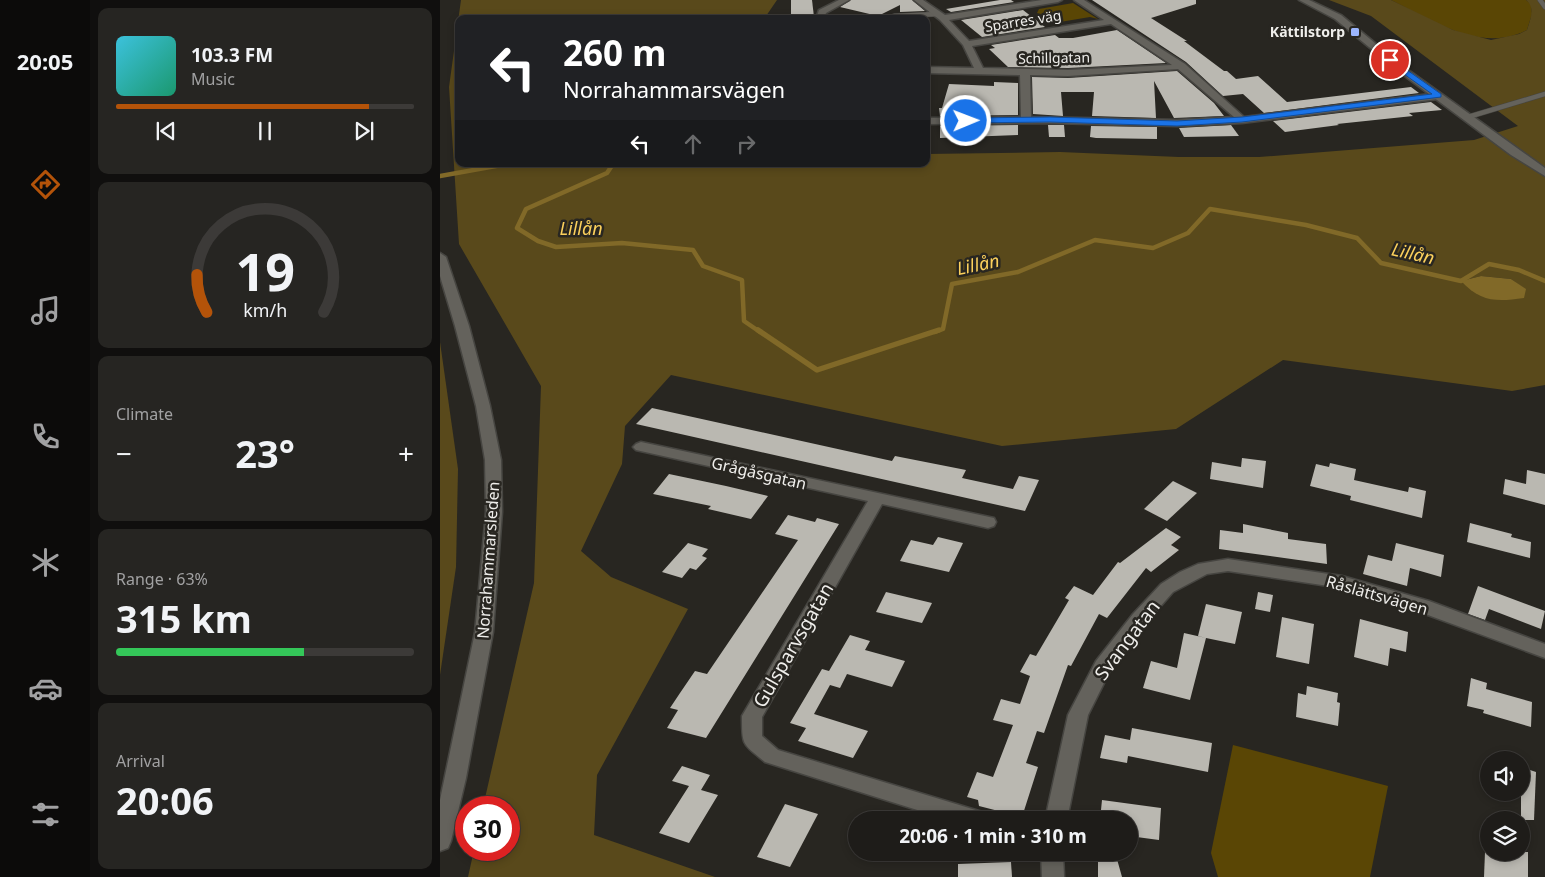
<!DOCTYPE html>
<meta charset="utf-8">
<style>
body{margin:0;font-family:"Noto Sans",sans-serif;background:#262522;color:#f1f3f6;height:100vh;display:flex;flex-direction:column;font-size:19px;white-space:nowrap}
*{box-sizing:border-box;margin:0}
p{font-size:16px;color:#a1a1a2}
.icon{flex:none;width:28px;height:28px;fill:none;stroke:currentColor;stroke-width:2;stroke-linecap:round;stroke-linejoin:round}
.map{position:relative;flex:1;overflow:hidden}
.panel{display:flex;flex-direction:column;gap:8px;padding:8px;background:#100f0e;width:350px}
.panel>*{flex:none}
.hud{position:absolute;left:15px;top:15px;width:475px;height:152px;border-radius:10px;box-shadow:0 2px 8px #0003,0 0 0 1px #3c3a38;background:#202124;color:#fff;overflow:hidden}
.tools{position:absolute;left:1040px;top:751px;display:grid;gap:10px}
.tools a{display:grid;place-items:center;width:50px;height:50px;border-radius:50%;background:#1e1c19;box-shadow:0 2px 8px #0003,0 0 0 1px #3c3a38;font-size:25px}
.speed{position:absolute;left:15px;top:796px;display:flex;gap:10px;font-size:25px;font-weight:700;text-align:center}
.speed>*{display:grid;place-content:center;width:65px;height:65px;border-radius:50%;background:#1e1c19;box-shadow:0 2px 8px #0003,0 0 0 1px #3c3a38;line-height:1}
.speed .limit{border:8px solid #d22;background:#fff;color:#111}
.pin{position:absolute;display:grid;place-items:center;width:42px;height:42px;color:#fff;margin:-21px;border:2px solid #fff;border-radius:50%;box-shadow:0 1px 5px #0007}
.me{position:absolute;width:55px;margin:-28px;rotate:89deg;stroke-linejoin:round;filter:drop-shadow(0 0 4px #0008)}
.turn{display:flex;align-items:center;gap:18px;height:105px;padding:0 25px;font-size:22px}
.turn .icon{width:65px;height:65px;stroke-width:2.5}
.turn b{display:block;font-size:35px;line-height:42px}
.lanes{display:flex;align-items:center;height:48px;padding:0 25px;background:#0003;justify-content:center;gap:25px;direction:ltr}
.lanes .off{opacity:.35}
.big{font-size:38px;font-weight:700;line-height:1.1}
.panel .widget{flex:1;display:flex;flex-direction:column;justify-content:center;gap:8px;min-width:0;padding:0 18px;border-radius:10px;background:#262522}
.panel .dial{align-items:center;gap:0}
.dial svg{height:130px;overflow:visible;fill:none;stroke:#3c3a38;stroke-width:7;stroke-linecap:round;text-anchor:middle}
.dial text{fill:#f1f3f6;stroke:none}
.song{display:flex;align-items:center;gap:15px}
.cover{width:60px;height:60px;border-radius:8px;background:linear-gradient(135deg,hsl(190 70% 55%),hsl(160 70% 35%))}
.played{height:5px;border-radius:2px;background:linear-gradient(90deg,#b45309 85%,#3c3a38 85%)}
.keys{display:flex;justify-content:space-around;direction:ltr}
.heat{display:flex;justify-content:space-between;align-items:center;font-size:28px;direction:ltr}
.charge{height:8px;border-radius:4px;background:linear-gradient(90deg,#34c759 63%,#3c3a38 0)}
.trip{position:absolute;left:408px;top:811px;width:290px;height:50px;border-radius:25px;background:#1e1c19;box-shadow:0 2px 8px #0003,0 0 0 1px #3c3a38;font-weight:700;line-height:50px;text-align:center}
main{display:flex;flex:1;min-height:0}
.tabs{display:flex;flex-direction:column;width:90px;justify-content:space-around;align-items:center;background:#0c0b0a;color:#a1a1a2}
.tabs .icon{width:35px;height:35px}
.tabs .on{color:#b45309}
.tabs b{font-size:22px;color:#f1f3f6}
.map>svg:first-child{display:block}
.green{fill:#5a4605}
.forest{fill:#59491b;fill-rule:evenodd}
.water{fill:#816928}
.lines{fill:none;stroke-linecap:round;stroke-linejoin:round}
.stream-far1{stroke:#816928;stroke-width:4.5}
.stream{stroke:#816928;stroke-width:5.5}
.building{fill:#bab8b1}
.service-casing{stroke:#464541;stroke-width:5.5}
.minor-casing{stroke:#464541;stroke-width:3}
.tertiary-casing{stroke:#464541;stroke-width:3}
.service{stroke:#64625c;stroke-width:4.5}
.minor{fill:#64625c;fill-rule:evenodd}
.tertiary{fill:#64625c;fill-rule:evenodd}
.route{fill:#1a73e8;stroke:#114b97}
.poi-dot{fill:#9bb5fd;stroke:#282621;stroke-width:2}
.labels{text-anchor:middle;stroke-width:5;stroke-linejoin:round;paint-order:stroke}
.far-street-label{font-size:14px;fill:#efeeeb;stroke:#282621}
.far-poi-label{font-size:14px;font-weight:bold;fill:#efeeeb;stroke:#282621;text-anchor:end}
.street-label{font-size:16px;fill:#efeeeb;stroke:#282621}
.water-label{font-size:18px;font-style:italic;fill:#fbd05c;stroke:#282621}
.near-street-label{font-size:19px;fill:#efeeeb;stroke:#282621}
</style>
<main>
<nav class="tabs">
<b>20:05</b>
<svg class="icon on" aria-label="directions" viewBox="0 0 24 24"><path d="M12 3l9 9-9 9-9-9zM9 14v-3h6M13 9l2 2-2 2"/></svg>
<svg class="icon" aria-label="music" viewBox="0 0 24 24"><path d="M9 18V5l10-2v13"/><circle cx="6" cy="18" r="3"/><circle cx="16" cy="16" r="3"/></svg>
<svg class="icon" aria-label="phone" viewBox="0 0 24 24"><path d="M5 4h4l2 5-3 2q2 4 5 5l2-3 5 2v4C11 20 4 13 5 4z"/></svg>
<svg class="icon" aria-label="climate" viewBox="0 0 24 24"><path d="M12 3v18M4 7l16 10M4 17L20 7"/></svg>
<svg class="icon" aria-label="car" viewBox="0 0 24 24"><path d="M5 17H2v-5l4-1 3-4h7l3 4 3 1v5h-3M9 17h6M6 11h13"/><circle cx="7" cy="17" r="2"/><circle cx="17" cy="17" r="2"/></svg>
<svg class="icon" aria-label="filters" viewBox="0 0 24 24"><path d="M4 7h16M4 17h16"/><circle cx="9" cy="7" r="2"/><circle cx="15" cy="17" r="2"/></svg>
</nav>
<section class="panel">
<div class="widget">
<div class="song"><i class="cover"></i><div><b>103.3 FM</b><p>Music</p></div></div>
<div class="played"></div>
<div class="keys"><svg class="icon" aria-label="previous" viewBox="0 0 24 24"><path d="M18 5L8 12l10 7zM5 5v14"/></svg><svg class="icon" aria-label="pause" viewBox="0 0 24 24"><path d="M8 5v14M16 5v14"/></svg><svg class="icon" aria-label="next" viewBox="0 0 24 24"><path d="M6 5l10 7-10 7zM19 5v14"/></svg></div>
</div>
<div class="widget dial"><svg viewBox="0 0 100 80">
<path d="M14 69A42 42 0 1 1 86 69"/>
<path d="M14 69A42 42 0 0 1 8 46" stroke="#b45309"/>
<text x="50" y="56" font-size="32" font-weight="700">19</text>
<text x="50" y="72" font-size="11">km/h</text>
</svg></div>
<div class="widget"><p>Climate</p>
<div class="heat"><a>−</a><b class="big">23°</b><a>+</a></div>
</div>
<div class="widget"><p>Range · 63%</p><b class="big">315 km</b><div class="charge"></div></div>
<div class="widget"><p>Arrival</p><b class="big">20:06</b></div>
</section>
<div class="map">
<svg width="1105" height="877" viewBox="0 0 1105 877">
<rect width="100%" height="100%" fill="#282621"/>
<g class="green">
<path d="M951,0h135l5,4 1,10 -5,16c-46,24 -95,-10 -136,-30z"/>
<path d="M633,3l25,16 -8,-2 -36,6 -17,-10 2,-4z"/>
<path d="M793,745l155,41 -18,91h-152l-7,-24z"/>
</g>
<g class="forest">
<path d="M21,0h316l-13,19h-305v145h467v-10l134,-2 119,5h80l215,-17 44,-14 -147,-110 -42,-16h62l62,30 38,10 28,-6 8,-4c3,-10 9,-22 -1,-30h19v385l-33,6 -229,-31 -107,69 -174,17 -331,-71 -46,51 -3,38 -41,87 30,26 77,32 -91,166 -3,60 121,42h-247l6,-27h35v-42l-26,-1 51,-224 7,-197 -82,-142 -10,-157zM1041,276l30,3 14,10 -64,-8z"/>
<path d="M0,342l18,127 -2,98 -16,108z"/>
</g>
<path class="water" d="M1041,276l30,3 15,10 -2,9c-28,4 -43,4 -63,-17z"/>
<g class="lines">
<g class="stream-far1">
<path d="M173,164l-6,9 -81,36 -9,19 21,13 18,6 66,-4 71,7 10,16 39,14 2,41 16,11"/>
<path d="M0,176l67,-12"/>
<path d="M495,332l8,-3 9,-45 66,-12 77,-32 58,8 35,-15 22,-24 96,16 51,13 24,25 80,18 28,-17 30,6 26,11"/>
</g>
<path class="stream" d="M318,330l59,40 122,-40"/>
</g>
<g class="building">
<path d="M351,0h21l2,17 -23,1z"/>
<path d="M411,0h61l13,11 -25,1v-7l-22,11 -38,-9z"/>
<path d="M560,0h11l3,2 -63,10 -5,-3z"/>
<path d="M652,0h104v4l-45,14 36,23h-3l40,30h3l9,8 22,-3 29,26 124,-15 8,6 -155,20 -21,-19 -20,2 -37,-34z"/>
<path d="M583,10l22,17 -63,10 -21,-17z"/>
<path d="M677,30l49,33 -98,5 -60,-1 -19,-18 6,-1 -4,-3 64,-10 4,3h14z"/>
<path d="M737,71l37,32 10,13 -50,2 -20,-37 2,37 -64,-2 2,-24h-33l2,24 -30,-2 -1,-37 36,1z"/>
<path d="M554,82l24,1v32l-78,1 -1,-8h3l7,-24 45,2z"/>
<path d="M991,102l11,8 -33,3 4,3 -76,8 2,1 -54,7 -12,-11z"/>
<path d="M578,125v10l-78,3v-12z"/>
<path d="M608,125h16l1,12h-16z"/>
<path d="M791,125l8,11 -55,1 -5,-9z"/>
<path d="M651,126l66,1v12l-61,-1 -6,-1z"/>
<path d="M212,408l240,53 3,-5 71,14 -4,8 51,11 6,-13 20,4 -14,31 -389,-87z"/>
<path d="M802,458l24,3 -3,27 -53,-9 2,-17 29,5z"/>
<path d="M890,463l26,6 -2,11 54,12 1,-5 17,4 -4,27 -72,-18 1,-4 -41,-10 6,-22 13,3z"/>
<path d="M1087,470l18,4v31l-42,-11 2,-15 21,5z"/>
<path d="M229,474l57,12 42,10 -17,23 -43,-10 3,-3 -58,-12z"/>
<path d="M733,481l24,12 -30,28 -23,-12z"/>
<path d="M348,515l27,7 2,-4 22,6 -133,214 -39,-10 11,-18 -8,-2 10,-15 15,-22 12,3 91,-134 -23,-6z"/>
<path d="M1030,523l42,11 -1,3 20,5 -1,16 -63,-16z"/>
<path d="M803,524l45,9v6l38,5 1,20 -108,-15 1,-19 23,3z"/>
<path d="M726,528l15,9 -10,8 8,5 -28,22 -5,-4 -39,50 -8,-4 -28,52 -3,-1 -24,68 -7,-2 -11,32 12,4 -16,50 -43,-11 -1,-6 -11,-3 10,-25 16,5 20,-52 -20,-5 8,-21 19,5 10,-28 -10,-4 10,-18 6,2 33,-56 -4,-2 9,-12 19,9 25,-33 2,1z"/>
<path d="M498,537l25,6 -14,29 -49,-11 11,-21 22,5z"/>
<path d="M248,543l20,6 -6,7 5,2 -11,12 -6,-2 -8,10 -20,-6z"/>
<path d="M956,543l48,12 -3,22 -31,-9 -3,18 -44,-12 5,-19 24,6z"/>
<path d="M1038,586l67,25 -4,18 -52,-20 -4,11 -17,-6z"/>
<path d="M446,592l46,11 -10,20 -46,-11z"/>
<path d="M818,592l15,3 -3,17 -15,-3z"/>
<path d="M766,604l36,8 -7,32 -29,-6 -16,62 -47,-12 8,-27 26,7 7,-35 22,5 -8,-2z"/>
<path d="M842,617l32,7 -5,40 -33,-7z"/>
<path d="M920,619l48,13 -2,20 -16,-4 -2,18 -34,-9z"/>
<path d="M410,635l20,6 -5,9 40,11 -13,26 -45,-13 -7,14 -10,-3 -16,29 54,17 -15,27 -55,-17 8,-13 -16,-5 32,-54 7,2z"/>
<path d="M1031,678l16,5 -1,6 46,13 -1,25 -48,-14 1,-3 -17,-4z"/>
<path d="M867,686l31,7 -1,9 3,1 -2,23 -42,-9 2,-24 8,2z"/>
<path d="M692,728l80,15 -4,29 -80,-16 -1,7 -27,-5 5,-23 25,5z"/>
<path d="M242,766l28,9 -9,15 17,5 -29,48 -30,-10 30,-47 -17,-5z"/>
<path d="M1081,767l15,5 -2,48h-13z"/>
<path d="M662,800l59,8 -2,32 -30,-4v-16h-29z"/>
<path d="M345,804l33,10 -28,53 -33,-10z"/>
<path d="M658,852h17l7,25h-24z"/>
<path d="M1045,852h43v25h-44z"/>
<path d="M571,862l1,15h-54v-13z"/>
</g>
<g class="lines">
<g class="service-casing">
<g id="service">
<path d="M1100,0l5,7"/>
<path d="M450,19l4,-3 44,-2"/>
<path d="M1028,117l77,-23"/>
</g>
</g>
<g class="minor-casing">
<g id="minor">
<path d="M399,0h10l-23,13 -2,6h-8l3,-9z"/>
<path d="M474,0h9l22,15 97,-15h20l-4,2 -109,18 20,21 135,-21 -30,-20h10l101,64 59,53 194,-24 5,3 -5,3 -196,24 -65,3 -127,-3 -124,1v-6l95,-1 -1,-42 -94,-2v-6l48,1 -11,-23 -23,-25zM671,24l61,41 -104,5 -85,-2 -11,-22zM738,69l56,48 -57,3 -146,-3 -1,-42 38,1z"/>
<path d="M201,442l353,76 2,4 -2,4 -6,2 -106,-24 -120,213v19l16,14 201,61 7,2 4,7h-41l-184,-58c-23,-19 -23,-16 -23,-46l126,-215 -232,-51 -3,-3 3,-3z"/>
<path d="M788,559l114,17 87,25 116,43v14l-128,-47 -75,-23 -114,-17 -21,3 -34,18 -28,32 -35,47 -22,44 -21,105h-22l23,-105 28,-54 37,-47 28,-30 19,-12 18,-8z"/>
<path d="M601,852h22l1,25h-22z"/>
</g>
</g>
<g class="tertiary-casing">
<g id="tertiary">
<path d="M859,0h10l32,15 63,52 141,101v8l-34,-21 -113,-84 -63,-52z"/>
<path d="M0,253l6,4 23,69 21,80 11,54 1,52 -9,120 -27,146 -15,63 -3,7 -8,3v-51l35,-168 11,-120 -1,-52 -9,-54 -21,-80 -15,-50z"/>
</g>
</g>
<use href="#service" class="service"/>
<use href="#minor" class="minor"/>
<use href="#tertiary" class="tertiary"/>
</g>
<path class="route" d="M950,58l51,36v3l-199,25 -65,4 -127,-4 -84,1 -4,-2 4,-3 84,-1 127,4 65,-4 190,-23 -45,-32v-3z"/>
<rect class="poi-dot" x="910" y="27" width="10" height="10" rx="2.5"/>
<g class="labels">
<g class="far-street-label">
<text transform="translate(583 21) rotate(-9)" y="5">Sparres väg</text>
<text transform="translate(614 58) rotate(-1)" y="5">Schillgatan</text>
</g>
<g class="far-poi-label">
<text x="905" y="37">Kättilstorp</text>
</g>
<g class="street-label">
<text transform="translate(319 473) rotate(13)" y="6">Grågåsgatan</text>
<text transform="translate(48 560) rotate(-86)" y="6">Norrahammarsleden</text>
<text transform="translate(937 595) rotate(16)" y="6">Råslättsvägen</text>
</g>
<g class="water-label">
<text x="141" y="235">Lillån</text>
<text transform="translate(973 254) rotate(13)" y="6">Lillån</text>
<text transform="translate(538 265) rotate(-12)" y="6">Lillån</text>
</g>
<g class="near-street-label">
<text transform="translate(687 640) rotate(-53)" y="7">Svangatan</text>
<text transform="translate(353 645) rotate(-60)" y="7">Gulsparvsgatan</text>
</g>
</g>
</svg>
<div class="tools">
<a><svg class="icon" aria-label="sound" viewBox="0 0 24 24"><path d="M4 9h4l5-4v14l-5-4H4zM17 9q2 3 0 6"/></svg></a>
<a><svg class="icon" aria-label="layers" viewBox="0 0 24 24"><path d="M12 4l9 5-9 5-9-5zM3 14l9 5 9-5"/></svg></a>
</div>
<div class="speed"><div class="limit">30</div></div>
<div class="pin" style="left:950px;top:60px;background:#d93025"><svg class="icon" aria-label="arrive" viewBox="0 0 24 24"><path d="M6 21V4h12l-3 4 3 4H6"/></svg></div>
<svg class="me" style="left:526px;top:121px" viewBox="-20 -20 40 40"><circle r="17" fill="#1a73e8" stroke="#fff" stroke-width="3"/><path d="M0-11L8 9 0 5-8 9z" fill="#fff"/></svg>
<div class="trip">20:06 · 1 min · 310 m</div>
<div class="hud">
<div class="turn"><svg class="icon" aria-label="left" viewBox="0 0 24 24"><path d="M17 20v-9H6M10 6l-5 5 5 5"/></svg><div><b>260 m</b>Norrahammarsvägen</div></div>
<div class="lanes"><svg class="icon" aria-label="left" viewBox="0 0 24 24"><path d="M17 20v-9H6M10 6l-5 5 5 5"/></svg><svg class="icon off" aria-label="ahead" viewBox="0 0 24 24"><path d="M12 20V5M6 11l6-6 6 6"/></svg><svg class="icon off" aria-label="right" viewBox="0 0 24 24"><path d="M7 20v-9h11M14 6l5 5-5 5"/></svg></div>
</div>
</div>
</main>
